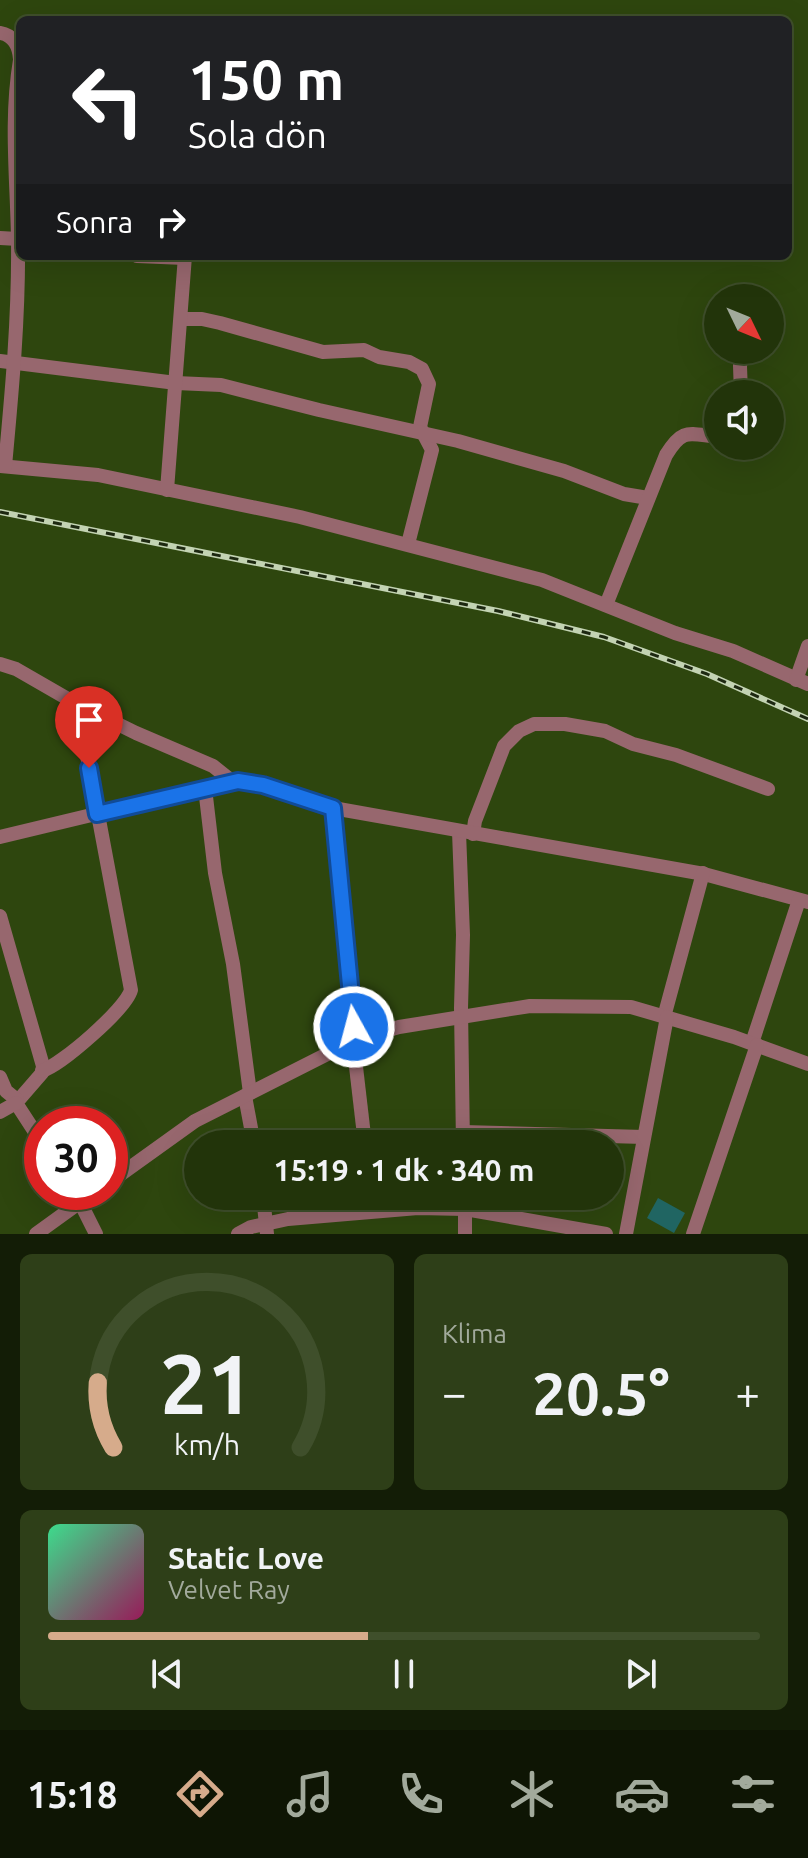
<!DOCTYPE html>
<html lang="tr">
<meta charset="utf-8">
<style>
body{margin:0;font-family:Ubuntu,sans-serif;background:#2e3f18;color:#f1f3f6;height:100vh;display:flex;flex-direction:column;font-size:30px;white-space:nowrap}
*{box-sizing:border-box;margin:0}
p{font-size:26px;color:#a2aa9c}
.icon{flex:none;width:44px;height:44px;fill:none;stroke:currentColor;stroke-width:2;stroke-linecap:round;stroke-linejoin:round}
.map{position:relative;height:1234px;overflow:hidden}
.panel{display:flex;flex-direction:column;gap:20px;padding:20px;background:#131d06;flex:1}
.panel>*{flex:none}
.banner{position:absolute;left:16px;top:16px;width:776px;height:244px;border-radius:12px;box-shadow:0 8px 32px #0002,0 0 0 2px #3f4f2b;background:#202124;color:#fff;overflow:hidden}
.needle{width:52px;rotate:133deg}
.buttons{position:absolute;left:704px;top:284px;display:grid;gap:16px}
.buttons a{display:grid;place-items:center;width:80px;height:80px;border-radius:50%;background:#22340a;box-shadow:0 8px 32px #0002,0 0 0 2px #3f4f2b;font-size:40px}
.speed{position:absolute;left:24px;top:1106px;display:flex;gap:16px;font-size:40px;font-weight:700;text-align:center}
.speed>*{display:grid;place-content:center;width:104px;height:104px;border-radius:50%;background:#22340a;box-shadow:0 8px 32px #0002,0 0 0 2px #3f4f2b;line-height:1}
.speed .limit{border:12px solid #d22;background:#fff;color:#111}
.pin{position:absolute;display:grid;place-items:center;width:68px;height:68px;color:#fff;margin:-82px -34px;border-radius:50% 50% 50% 0;rotate:-45deg;box-shadow:0 0 8px #0007}
.pin .icon{rotate:45deg}
.me{position:absolute;width:88px;margin:-44px;rotate:353deg;stroke-linejoin:round;filter:drop-shadow(0 0 6px #0008)}
.turn{display:flex;align-items:center;gap:28px;height:168px;padding:0 40px;font-size:36px}
.turn .icon{width:104px;height:104px;stroke-width:2.5}
.turn b{display:block;font-size:56px;line-height:68px}
.then{display:flex;align-items:center;height:76px;padding:0 40px;background:#0003;gap:16px;font-size:30px}
.big{font-size:60px;font-weight:600;line-height:1.1}
.panel .tile{flex:1;display:flex;flex-direction:column;justify-content:center;gap:12px;min-width:0;padding:0 28px;border-radius:12px;background:#2e3f18}
.panel .dial{align-items:center;gap:0}
.dial svg{height:208px;overflow:visible;fill:none;stroke:#3f4f2b;stroke-width:7;stroke-linecap:round;text-anchor:middle}
.dial text{fill:#f1f3f6;stroke:none}
.song{display:flex;align-items:center;gap:24px}
.cover{width:96px;height:96px;border-radius:12px;background:linear-gradient(135deg,hsl(150 70% 55%),hsl(330 70% 35%))}
.played{height:8px;border-radius:4px;background:linear-gradient(90deg,#d6ab8b 45%,#3f4f2b 45%)}
.keys{display:flex;justify-content:space-around;direction:ltr}
.heat{display:flex;justify-content:space-between;align-items:center;font-size:44px;direction:ltr}
.panel .tiles{flex:1;display:grid;gap:20px;grid-template-columns:1fr 1fr}
.tile:last-child{grid-column:span 2}
.trip{position:absolute;left:184px;top:1130px;width:440px;height:80px;border-radius:40px;background:#22340a;box-shadow:0 8px 32px #0002,0 0 0 2px #3f4f2b;font-weight:600;line-height:80px;text-align:center}
.tabs{display:flex;height:128px;justify-content:space-around;align-items:center;background:#0e1504;color:#a2aa9c}
.tabs .icon{width:56px;height:56px}
.tabs .active{color:#d6ab8b}
.tabs b{font-size:36px;color:#f1f3f6}
.map>svg:first-child{display:block}
.building{fill:#206562}
.lines{fill:none;stroke-linecap:round;stroke-linejoin:round}
.minor{stroke:#97676e;stroke-width:14}
.rail-casing{stroke:#c3d3b3;stroke-width:6}
.rail{stroke:#1d2811;stroke-width:3;stroke-dasharray:9;stroke-linecap:butt}
.route-casing{stroke:#114b97;stroke-width:20}
.route{stroke:#1a73e8;stroke-width:14}
</style>
<div class="map">
<svg width="808" height="1234" viewBox="0 0 808 1234">
<rect width="100%" height="100%" fill="#2e460e"/>
<path class="building" d="M658,1198l27,15 -11,20 -27,-15z"/>
<g class="lines">
<g class="minor">
<path d="M0,33c13,2 19,13 20,26"/>
<path d="M0,238l18,1"/>
<path d="M137,256l48,2"/>
<path d="M181,319h21l18,4 103,29 41,-2 15,7 30,5 13,7 7,15 -9,43 12,23 -24,94"/>
<path d="M0,361l176,22 45,2 98,25 139,31 106,30 60,23 24,4"/>
<path d="M741,394l-1,-28 3,-16"/>
<path d="M0,466l98,9 202,42 242,63 133,53 58,18 75,33"/>
<path d="M5,466c7,-75 14,-151 13,-227 -1,-60 -8,-119 2,-179"/>
<path d="M167,490l18,-234"/>
<path d="M606,605l60,-150c17,-28 23,-21 52,-18"/>
<path d="M0,664l16,5 59,34 61,30 77,33 20,16"/>
<path d="M796,680l12,-34"/>
<path d="M205,788l10,85 18,91 17,129"/>
<path d="M333,808l12,144 12,87"/>
<path d="M459,832l4,103 -2,73 2,136"/>
<path d="M473,834l2,-13 29,-75 15,-15 15,-7h31l40,7 28,13 43,11 92,34"/>
<path d="M0,837l229,-55h26l78,26 371,66 104,28"/>
<path d="M0,916l43,150 -1,7 -26,30 26,40"/>
<path d="M664,1017l39,-144"/>
<path d="M353,1041l12,103"/>
<path d="M752,1043l47,-143"/>
<path d="M42,1071c19,-6 84,-62 89,-81l-46,-245 -10,-42"/>
<path d="M0,1077l6,14 11,9"/>
<path d="M245,1096l9,48"/>
<path d="M0,1112l16,-9"/>
<path d="M463,1132l181,5"/>
<path d="M110,1182l85,-61 162,-82 42,-12 131,-21 101,1 103,30 74,27"/>
<path d="M75,1192l21,42"/>
<path d="M263,1196l4,38"/>
<path d="M465,1196v38"/>
<path d="M36,1234l58,-42"/>
<path d="M238,1234l13,-7 37,-8 130,-11 47,1 141,25"/>
<path d="M626,1234l41,-217"/>
<path d="M693,1234l64,-189"/>
</g>
<g class="rail-casing">
<path id="rail" d="M0,512l498,99 106,26 103,37 101,45"/>
</g>
<use href="#rail" class="rail"/>
</g>
<g class="lines">
<g class="route-casing">
<path id="route" d="M89,768l8,46 141,-33 25,4 70,23 21,219"/>
</g>
<use href="#route" class="route"/>
</g>
</svg>
<div class="buttons">
<a><svg class="needle" viewBox="-14 -14 28 28"><path d="M0-13l5 13h-10z" fill="#e53935"/><path d="M0 13l5-13h-10z" fill="#a2aa9c"/></svg></a>
<a><svg class="icon" aria-label="sound" viewBox="0 0 24 24"><path d="M4 9h4l5-4v14l-5-4H4zM17 9q2 3 0 6"/></svg></a>
</div>
<div class="speed"><div class="limit">30</div></div>
<div class="pin" style="left:89px;top:768px;background:#d93025"><svg class="icon" aria-label="arrive" viewBox="0 0 24 24"><path d="M6 21V4h12l-3 4 3 4H6"/></svg></div>
<svg class="me" style="left:354px;top:1027px" viewBox="-20 -20 40 40"><circle r="17" fill="#1a73e8" stroke="#fff" stroke-width="3"/><path d="M0-11L8 9 0 5-8 9z" fill="#fff"/></svg>
<div class="trip">15:19 · 1 dk · 340 m</div>
<div class="banner">
<div class="turn"><svg class="icon" aria-label="left" viewBox="0 0 24 24"><path d="M17 20v-9H6M10 6l-5 5 5 5"/></svg><div><b>150 m</b>Sola dön</div></div>
<div class="then">Sonra<svg class="icon" aria-label="right" viewBox="0 0 24 24"><path d="M7 20v-9h11M14 6l5 5-5 5"/></svg></div>
</div>
</div>
<section class="panel">
<div class="tiles">
<div class="tile dial"><svg viewBox="0 0 100 80">
<path d="M14 69A42 42 0 1 1 86 69"/>
<path d="M14 69A42 42 0 0 1 8 44" stroke="#d6ab8b"/>
<text x="50" y="56" font-size="32" font-weight="700">21</text>
<text x="50" y="72" font-size="11">km/h</text>
</svg></div>
<div class="tile"><p>Klima</p>
<div class="heat"><a>−</a><b class="big">20.5°</b><a>+</a></div>
</div>
<div class="tile">
<div class="song"><i class="cover"></i><div><b>Static Love</b><p>Velvet Ray</p></div></div>
<div class="played"></div>
<div class="keys"><svg class="icon" aria-label="previous" viewBox="0 0 24 24"><path d="M18 5L8 12l10 7zM5 5v14"/></svg><svg class="icon" aria-label="pause" viewBox="0 0 24 24"><path d="M8 5v14M16 5v14"/></svg><svg class="icon" aria-label="next" viewBox="0 0 24 24"><path d="M6 5l10 7-10 7zM19 5v14"/></svg></div>
</div>
</div>
</section>
<nav class="tabs">
<b>15:18</b>
<svg class="icon active" aria-label="directions" viewBox="0 0 24 24"><path d="M12 3l9 9-9 9-9-9zM9 14v-3h6M13 9l2 2-2 2"/></svg>
<svg class="icon" aria-label="music" viewBox="0 0 24 24"><path d="M9 18V5l10-2v13"/><circle cx="6" cy="18" r="3"/><circle cx="16" cy="16" r="3"/></svg>
<svg class="icon" aria-label="phone" viewBox="0 0 24 24"><path d="M5 4h4l2 5-3 2q2 4 5 5l2-3 5 2v4C11 20 4 13 5 4z"/></svg>
<svg class="icon" aria-label="climate" viewBox="0 0 24 24"><path d="M12 3v18M4 7l16 10M4 17L20 7"/></svg>
<svg class="icon" aria-label="car" viewBox="0 0 24 24"><path d="M5 17H2v-5l4-1 3-4h7l3 4 3 1v5h-3M9 17h6M6 11h13"/><circle cx="7" cy="17" r="2"/><circle cx="17" cy="17" r="2"/></svg>
<svg class="icon" aria-label="filters" viewBox="0 0 24 24"><path d="M4 7h16M4 17h16"/><circle cx="9" cy="7" r="2"/><circle cx="15" cy="17" r="2"/></svg>
</nav>
